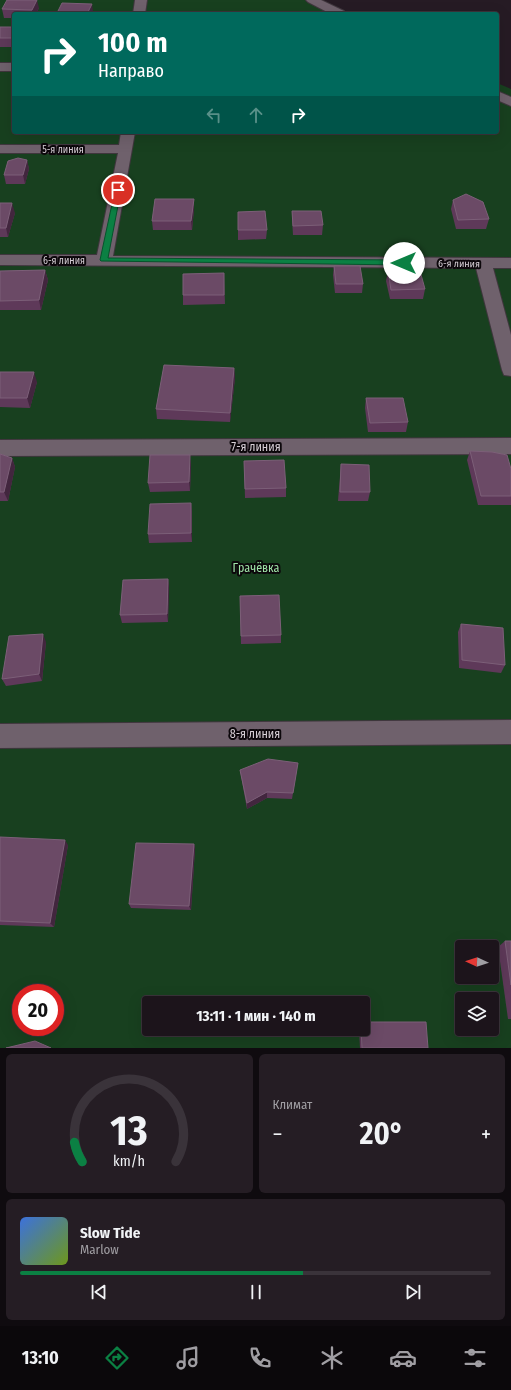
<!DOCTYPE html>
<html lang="ru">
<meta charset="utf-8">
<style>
body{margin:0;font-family:"Fira Sans Condensed",sans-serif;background:#251d24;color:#f1f3f6;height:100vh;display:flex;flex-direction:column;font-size:15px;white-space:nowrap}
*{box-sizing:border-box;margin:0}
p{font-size:13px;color:#a09ea3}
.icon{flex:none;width:22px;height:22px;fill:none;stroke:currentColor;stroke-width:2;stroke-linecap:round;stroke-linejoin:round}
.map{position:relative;height:1048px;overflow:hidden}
.details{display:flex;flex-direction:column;gap:6px;padding:6px;background:#0f0b0f;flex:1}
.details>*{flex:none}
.hud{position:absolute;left:12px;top:12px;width:487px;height:122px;border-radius:4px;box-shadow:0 4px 16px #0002,0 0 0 1px #3a333a;background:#00695c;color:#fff;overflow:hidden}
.needle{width:26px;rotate:273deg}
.fabs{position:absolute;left:455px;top:940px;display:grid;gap:8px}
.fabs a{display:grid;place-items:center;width:44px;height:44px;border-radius:4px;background:#1c141b;box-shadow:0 4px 16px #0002,0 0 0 1px #3a333a;font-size:20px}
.speed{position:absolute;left:12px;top:984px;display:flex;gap:8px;font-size:20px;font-weight:700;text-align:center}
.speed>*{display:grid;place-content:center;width:52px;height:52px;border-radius:50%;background:#1c141b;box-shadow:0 4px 16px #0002,0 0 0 1px #3a333a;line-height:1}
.speed .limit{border:6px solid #d22;background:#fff;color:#111}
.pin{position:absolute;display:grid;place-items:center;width:34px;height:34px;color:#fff;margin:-17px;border:2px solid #fff;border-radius:50%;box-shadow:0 1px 4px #0007}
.me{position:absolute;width:44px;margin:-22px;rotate:270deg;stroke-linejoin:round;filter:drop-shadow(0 0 3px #0008)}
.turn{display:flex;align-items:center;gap:14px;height:84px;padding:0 20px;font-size:18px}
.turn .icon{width:52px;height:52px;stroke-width:2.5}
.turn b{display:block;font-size:28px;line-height:34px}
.lanes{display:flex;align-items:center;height:38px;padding:0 20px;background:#0003;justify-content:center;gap:20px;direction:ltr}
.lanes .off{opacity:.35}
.big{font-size:30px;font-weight:700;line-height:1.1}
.details .widget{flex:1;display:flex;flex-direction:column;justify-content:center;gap:6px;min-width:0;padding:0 14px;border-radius:6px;background:#251d24}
.details .dial{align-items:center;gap:0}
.dial svg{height:104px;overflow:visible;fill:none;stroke:#3a333a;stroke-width:7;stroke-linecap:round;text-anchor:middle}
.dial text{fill:#f1f3f6;stroke:none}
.song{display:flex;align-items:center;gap:12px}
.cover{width:48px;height:48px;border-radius:6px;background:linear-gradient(135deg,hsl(220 70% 55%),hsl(80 70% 35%))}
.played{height:4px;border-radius:2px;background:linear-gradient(90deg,#0b8043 60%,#3a333a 60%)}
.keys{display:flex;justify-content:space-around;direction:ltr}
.heat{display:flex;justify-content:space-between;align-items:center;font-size:22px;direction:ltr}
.details .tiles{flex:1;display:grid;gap:6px;grid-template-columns:1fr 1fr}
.widget:last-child{grid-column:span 2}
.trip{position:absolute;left:142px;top:996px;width:228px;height:40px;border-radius:4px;background:#1c141b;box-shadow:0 4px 16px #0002,0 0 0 1px #3a333a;font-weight:700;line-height:40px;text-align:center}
.dock{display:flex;height:64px;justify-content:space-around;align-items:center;background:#0b080b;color:#a09ea3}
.dock .icon{width:28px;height:28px}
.dock .on{color:#0b8043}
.dock b{font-size:18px;color:#f1f3f6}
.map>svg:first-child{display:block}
.green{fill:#18401f;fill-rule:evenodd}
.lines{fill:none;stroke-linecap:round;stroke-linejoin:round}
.minor-casing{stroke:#3f363d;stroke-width:2}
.minor{fill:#6f616c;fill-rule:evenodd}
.wall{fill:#5e3959}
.shaded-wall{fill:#42263e}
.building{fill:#6b4a66;stroke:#7c5f78}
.route{fill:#0b8043;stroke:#07532c}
.labels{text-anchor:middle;stroke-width:4;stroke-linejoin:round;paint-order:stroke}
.far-street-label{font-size:10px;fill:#d8d0d7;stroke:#0c070b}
.street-label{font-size:12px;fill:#d8d0d7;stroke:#0c070b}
.park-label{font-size:12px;fill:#9fe2a7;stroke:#0c070b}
</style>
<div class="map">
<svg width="511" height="1048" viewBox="0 0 511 1048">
<rect width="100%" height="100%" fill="#261b24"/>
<path class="green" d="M0,0h320l30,14h-336v118h483v-49l14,6v959h-511zM462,947h30v30h-30zM21,993h34v34h-34zM462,999h30v30h-30zM149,1003h214v26h-214z"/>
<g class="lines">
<g class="minor-casing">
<g id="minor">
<path d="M135,0h12l-2,14h-12z"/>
<path d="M306,0h15l23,11 2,3h-15l-23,-12z"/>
<rect x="0" y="63" width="14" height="8"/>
<path d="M497,91l14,6v9l-14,-6z"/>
<path d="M121,132h14l-22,124 398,2v10h-18l18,67v41l-7,-1 -2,-5 -26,-102 -476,-3v-10h97l21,-102h-118v-8h119z"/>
<path d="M511,438v16l-511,2v-16z"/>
<path d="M511,720v24l-511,4v-24z"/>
</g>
</g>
<use href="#minor" class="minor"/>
</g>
<g class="wall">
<path d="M39,8l-3,6h-22v4h-10l-2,-9z"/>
<rect x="0" y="27" width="14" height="20"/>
<path d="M27,160l2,9 -4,15h-19l-2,-9z"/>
<path d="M194,199v10l-2,21h-39l-1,-9z"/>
<path d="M453,200l36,19 -3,10h-30l-5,-20z"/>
<path d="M0,203l15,10 -7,24h-8z"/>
<path d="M292,211l31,14 -1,10h-29l-1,-15z"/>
<path d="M238,212l29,18 -1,9 -28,1z"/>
<path d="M334,266l29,18 -1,9h-27l-2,-18z"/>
<path d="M45,270l3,10 -7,30h-41v-39z"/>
<path d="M388,271l37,18 -2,10h-33l-4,-18z"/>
<path d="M224,273l1,31 -42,1v-10z"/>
<path d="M234,368l1,10 -5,44 -73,-3 -1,-10z"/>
<path d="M0,372l37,10 -7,26 -30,-1z"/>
<path d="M366,398l42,24 -2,10h-38l-3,-24z"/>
<path d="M470,451l41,18v36h-33l-11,-45z"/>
<path d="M0,454l12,4 3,9 -7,34h-8z"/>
<path d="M244,461l42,27v9l-41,1z"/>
<path d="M191,464l-1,27 -40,1 -2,-9z"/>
<path d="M341,464l29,28 -2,9h-30z"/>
<path d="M192,511v31l-43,1 -1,-9z"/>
<path d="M168,579l1,8 -1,35 -46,1 -2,-8z"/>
<path d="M240,596l41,39v8l-40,1z"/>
<path d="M461,624l44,41 -4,8 -42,-5 -1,-36z"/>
<path d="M46,642l-4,39 -36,5 -4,-7z"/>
<path d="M297,769l-5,30 -25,-1 -20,11 -6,-33 -1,-6z"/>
<path d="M0,837l68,8 -14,82 -54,-2z"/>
<path d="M194,844l1,5 -4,61 -60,-2 -2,-4z"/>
<path d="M505,941h6v78h-3l-10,-72z"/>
<path d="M359,1029h4l65,19h-68z"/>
</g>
<g class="shaded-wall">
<path d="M37,0l2,8 -3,6h-3l-1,-4z"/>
<path d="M92,4l1,8 -1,2h-5z"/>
<path d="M27,160l2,9 -4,15 -2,-9z"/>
<path d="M194,199v10l-2,21 -1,-9z"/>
<path d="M12,203l3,10 -7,24 -2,-9z"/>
<path d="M45,270l3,10 -7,30 -2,-10z"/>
<path d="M234,368l1,10 -5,44v-9z"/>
<path d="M34,372l3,10 -7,26 -3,-10z"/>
<path d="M190,455l1,9 -1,27 -1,-9z"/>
<path d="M12,458l3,9 -7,34 -4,-9z"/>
<path d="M191,503l1,8v31l-1,-9z"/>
<path d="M168,579l1,8 -1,35 -1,-8z"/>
<path d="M43,634l3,8 -4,39 -3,-7z"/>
<path d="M267,792v6l-20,11v-6z"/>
<path d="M65,840l3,5 -14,82 -4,-4z"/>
<path d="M194,844l1,5 -4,61 -2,-4z"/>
</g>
<g class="building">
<path d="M7,0h30l-5,10 -30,-1z"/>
<path d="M62,3l30,1 -5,10 -30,-1z"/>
<rect x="0" y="27" width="14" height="11"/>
<path d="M18,158l9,2 -4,15h-19l4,-14z"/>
<path d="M466,194l17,8 6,17 -31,1 -5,-20z"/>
<path d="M155,199h39l-3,22h-39z"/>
<path d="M0,203h12l-6,25h-6z"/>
<path d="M265,211l2,19h-29v-18z"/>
<path d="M292,211h29l2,14 -30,1z"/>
<path d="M334,266h26l3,18h-27z"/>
<path d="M45,270l-6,30 -39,1v-30z"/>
<path d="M388,271h32l5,18 -34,1z"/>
<path d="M224,273v22h-41v-21z"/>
<path d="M164,365l70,3 -4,45 -74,-4z"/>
<path d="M0,372h34l-7,26h-27z"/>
<path d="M366,398h37l5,24 -38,1z"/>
<path d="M470,451l22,1 15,3 4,14v27h-30z"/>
<path d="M0,454l12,4 -8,34h-4z"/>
<path d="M150,455h40l-1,27 -41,1z"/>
<path d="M284,460l2,28 -41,1 -1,-28z"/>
<path d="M341,464l28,1 1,27h-30z"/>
<path d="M191,503v30l-43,1 2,-30z"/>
<path d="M168,579l-1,35 -47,1 3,-35z"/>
<path d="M279,595l2,40 -40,1 -1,-40z"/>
<path d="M461,624l42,4 2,37 -43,-5z"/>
<path d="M43,634l-4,40 -37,5 7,-43z"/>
<path d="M268,759l30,4 -5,30 -26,-1 -20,11 -7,-33z"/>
<path d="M0,837l65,3 -15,83 -50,-2z"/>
<path d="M136,843l58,1 -5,62 -60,-2z"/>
<path d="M505,941h6v44z"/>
<path d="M363,1022h63l2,26h-66l-1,-19h2z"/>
<path d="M35,1041l16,7h-45z"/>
</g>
<path class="route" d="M118,188l3,2 -13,68 296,2 4,3 -4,2 -303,-4 -1,-1 15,-70z"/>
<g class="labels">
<g class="far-street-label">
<text x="63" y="153">5-я линия</text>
<text x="64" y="264">6-я линия</text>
<text transform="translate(459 263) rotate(1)" y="4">6-я линия</text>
</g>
<g class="street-label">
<text x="256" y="451">7-я линия</text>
<text x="255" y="738">8-я линия</text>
</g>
<g class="park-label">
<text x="256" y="572">Грачёвка</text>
</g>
</g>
</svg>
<div class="fabs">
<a><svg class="needle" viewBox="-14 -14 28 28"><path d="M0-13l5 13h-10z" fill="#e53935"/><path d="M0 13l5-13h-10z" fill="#a09ea3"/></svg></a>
<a><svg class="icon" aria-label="layers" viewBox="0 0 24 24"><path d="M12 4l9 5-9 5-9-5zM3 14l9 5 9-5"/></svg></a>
</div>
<div class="speed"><div class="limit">20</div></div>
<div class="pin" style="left:118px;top:190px;background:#d93025"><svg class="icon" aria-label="arrive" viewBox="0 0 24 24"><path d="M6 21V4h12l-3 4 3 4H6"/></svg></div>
<svg class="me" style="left:404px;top:263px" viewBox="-20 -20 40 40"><circle r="19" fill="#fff"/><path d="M0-13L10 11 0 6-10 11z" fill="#0b8043"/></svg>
<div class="trip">13:11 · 1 мин · 140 m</div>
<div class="hud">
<div class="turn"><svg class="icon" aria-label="right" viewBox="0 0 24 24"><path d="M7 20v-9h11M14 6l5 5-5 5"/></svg><div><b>100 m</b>Направо</div></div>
<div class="lanes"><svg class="icon off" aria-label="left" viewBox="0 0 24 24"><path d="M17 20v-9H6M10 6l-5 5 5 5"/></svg><svg class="icon off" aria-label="ahead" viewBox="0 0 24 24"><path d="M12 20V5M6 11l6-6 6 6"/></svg><svg class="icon" aria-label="right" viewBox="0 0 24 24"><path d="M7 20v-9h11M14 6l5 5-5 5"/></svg></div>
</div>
</div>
<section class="details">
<div class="tiles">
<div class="widget dial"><svg viewBox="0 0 100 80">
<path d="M14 69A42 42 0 1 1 86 69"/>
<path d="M14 69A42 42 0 0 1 8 54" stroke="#0b8043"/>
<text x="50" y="56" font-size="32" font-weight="700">13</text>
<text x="50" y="72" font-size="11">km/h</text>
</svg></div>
<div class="widget"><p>Климат</p>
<div class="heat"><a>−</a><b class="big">20°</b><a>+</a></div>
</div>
<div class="widget">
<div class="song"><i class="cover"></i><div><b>Slow Tide</b><p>Marlow</p></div></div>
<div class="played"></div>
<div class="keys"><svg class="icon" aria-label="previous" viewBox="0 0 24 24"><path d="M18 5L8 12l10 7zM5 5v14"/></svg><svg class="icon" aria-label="pause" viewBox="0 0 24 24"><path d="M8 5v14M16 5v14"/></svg><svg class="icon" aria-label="next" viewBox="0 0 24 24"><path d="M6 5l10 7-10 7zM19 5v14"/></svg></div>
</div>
</div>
</section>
<nav class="dock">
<b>13:10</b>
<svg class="icon on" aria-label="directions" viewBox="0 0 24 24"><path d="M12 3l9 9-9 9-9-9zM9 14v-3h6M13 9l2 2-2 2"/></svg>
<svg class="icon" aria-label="music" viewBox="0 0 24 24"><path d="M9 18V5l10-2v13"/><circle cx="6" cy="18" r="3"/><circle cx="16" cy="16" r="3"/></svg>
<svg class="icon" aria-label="phone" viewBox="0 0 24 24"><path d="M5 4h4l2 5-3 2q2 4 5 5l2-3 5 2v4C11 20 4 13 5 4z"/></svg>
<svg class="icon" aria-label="climate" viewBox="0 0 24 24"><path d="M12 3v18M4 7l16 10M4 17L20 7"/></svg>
<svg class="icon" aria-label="car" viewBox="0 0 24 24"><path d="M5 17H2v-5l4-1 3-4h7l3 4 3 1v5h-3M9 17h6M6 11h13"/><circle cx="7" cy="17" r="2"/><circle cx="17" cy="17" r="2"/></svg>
<svg class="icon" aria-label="filters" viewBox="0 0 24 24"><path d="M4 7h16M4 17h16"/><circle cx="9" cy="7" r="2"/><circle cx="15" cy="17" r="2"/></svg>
</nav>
